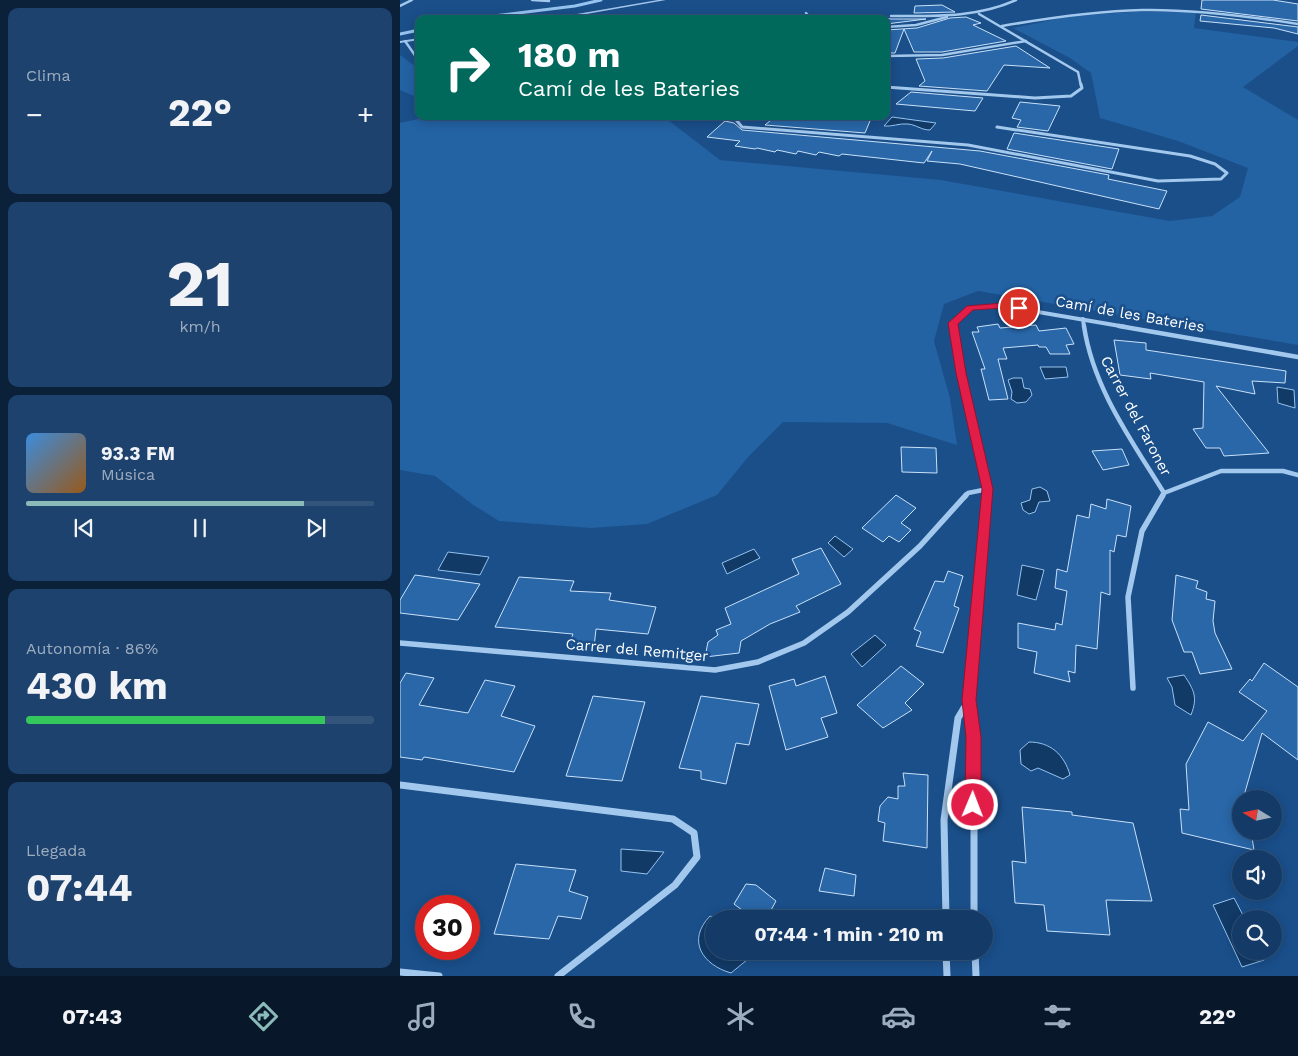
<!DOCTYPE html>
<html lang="es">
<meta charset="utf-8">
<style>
body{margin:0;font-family:"Work Sans",sans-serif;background:#1d426e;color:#f1f3f6;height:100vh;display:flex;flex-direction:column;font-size:19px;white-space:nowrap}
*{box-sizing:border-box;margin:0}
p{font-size:16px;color:#9dadc0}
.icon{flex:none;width:28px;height:28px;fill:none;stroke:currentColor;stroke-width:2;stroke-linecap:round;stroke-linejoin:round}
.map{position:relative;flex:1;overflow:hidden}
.drawer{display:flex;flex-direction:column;gap:8px;padding:8px;background:#0b2039;width:400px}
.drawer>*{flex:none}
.guide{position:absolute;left:15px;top:15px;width:475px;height:105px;border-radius:10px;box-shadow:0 2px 12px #0003,0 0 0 1px #33557c;background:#00695c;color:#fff;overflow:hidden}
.needle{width:32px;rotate:280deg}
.fabs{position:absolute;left:832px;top:790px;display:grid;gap:10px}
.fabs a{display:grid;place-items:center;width:50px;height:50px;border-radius:50%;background:#143b68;box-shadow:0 2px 12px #0003,0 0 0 1px #33557c;font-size:25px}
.speed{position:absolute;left:15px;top:895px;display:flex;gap:10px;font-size:25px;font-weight:700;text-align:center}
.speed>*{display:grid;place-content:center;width:65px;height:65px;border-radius:50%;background:#143b68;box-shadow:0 2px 12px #0003,0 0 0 1px #33557c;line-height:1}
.speed .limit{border:8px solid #d22;background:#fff;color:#111}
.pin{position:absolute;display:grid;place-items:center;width:42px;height:42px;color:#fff;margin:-21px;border:2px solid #fff;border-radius:50%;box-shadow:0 1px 5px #0007}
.me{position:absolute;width:55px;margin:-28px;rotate:1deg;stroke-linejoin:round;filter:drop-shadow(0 0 4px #0008)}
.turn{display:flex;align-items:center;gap:18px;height:105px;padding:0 20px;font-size:22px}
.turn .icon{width:65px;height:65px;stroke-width:2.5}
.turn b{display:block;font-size:35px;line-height:42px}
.big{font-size:38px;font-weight:700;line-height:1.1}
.drawer .widget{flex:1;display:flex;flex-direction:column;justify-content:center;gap:8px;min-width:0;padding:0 18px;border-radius:10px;background:#1d426e}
.drawer .dial{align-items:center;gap:0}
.dial b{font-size:65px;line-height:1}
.song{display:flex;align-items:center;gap:15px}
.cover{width:60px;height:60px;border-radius:8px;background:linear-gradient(135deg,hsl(210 70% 55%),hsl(30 70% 35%))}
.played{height:5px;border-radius:2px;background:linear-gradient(90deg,#8bbbb9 80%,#33557c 80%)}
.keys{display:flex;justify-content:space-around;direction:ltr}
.heat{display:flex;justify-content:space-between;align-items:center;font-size:28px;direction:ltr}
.charge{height:8px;border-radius:4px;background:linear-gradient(90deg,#34c759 86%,#33557c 0)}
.trip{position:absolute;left:305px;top:910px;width:288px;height:50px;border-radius:25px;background:#143b68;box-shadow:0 2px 12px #0003,0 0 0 1px #33557c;font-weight:700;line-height:50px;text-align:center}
.tabs{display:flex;height:80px;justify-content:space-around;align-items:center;background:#08182a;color:#9dadc0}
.tabs .icon{width:35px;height:35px}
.tabs .active{color:#8bbbb9}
.tabs b{font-size:22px;color:#f1f3f6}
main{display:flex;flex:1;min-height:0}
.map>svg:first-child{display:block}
.green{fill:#2362a3}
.water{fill:#113a67;stroke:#96c3ef}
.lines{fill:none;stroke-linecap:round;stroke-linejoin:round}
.stream{stroke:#96c3ef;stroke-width:3}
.building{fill:#2967a8;stroke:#c9e1f9}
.minor-far5{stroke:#a3c8ed;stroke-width:2.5}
.minor-far4{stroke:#a3c8ed;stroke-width:3}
.minor-far3{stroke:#a3c8ed;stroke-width:4}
.minor-far2{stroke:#a3c8ed;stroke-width:4.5}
.minor-far1{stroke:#a3c8ed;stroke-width:5.5}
.minor{stroke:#a3c8ed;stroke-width:7}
.tertiary{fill:#a3c8ed;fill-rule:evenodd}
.route{fill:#e11d48;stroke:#92132f}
.labels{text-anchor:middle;stroke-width:5;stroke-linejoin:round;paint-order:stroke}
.street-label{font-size:15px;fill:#fff;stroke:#1a4f8a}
</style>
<main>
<section class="drawer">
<div class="widget"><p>Clima</p>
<div class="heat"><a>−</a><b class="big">22°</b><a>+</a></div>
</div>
<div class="widget dial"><b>21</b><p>km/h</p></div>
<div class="widget">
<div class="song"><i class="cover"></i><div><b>93.3 FM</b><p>Música</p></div></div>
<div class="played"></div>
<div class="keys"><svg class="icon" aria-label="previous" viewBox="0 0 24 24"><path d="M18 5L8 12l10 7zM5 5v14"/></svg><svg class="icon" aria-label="pause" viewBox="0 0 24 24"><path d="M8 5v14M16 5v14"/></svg><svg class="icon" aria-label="next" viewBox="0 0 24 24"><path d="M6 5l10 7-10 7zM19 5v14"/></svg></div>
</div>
<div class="widget"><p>Autonomía · 86%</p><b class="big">430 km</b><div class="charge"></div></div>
<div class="widget"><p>Llegada</p><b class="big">07:44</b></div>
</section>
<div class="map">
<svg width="898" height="976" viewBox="0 0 898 976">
<rect width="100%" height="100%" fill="#1a4f8a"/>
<g class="green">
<path d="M732,12h64l-2,16 104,14v4l-55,41 55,33v225l-320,-54 -34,13 -10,37 16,57 7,47 -70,-22 -104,-1 -34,34 -32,39 -70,29 -56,4 -92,-7 -27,-17 -37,-28 -35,-6v-347l32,-7h231l57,44 221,20 229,41 42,-5 28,-19 8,-29 -70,-27 -78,-23 -9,-45 -21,-15 -57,-30 58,-12z"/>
<path d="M0,55l19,14v29l-19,-8z"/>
</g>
<g class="water">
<path d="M492,117l44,6 -6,7c-9,0 -13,-5 -22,-6 -9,-1 -16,3 -24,2z"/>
<path d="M640,367h26l2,10 -23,2z"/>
<path d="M613,378h9l2,10 6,1 2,6 -6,7 -9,1 -6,-4 1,-7 -4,-12z"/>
<path d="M877,387l17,3 1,18 -17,-5z"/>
<path d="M640,487l7,4 3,10 -11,1 -4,10 -6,2 -6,-4 -2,-7 9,-3 2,-11z"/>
<path d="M435,536l18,13 -9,8 -16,-14z"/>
<path d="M354,549l6,9 -33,16 -5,-11z"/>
<path d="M48,552l41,5 -9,18 -42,-5z"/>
<path d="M622,565l22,5 -8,30 -19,-5z"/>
<path d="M475,635l11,10 -24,22 -11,-13z"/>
<path d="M784,675c10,15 14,22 7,40l-16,-10 -3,-18 -5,-9z"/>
<path d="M629,742c21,0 35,12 41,33l-7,4 -25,-11 -7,3 -10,-7 -1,-14z"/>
<path d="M221,849l43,3 -17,22 -26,-3z"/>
<path d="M834,898l11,21h-4v32h19l4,9 -22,7 -29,-62z"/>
<path d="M310,916l8,3h-4v32h38l1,4 -22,18c-28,-8 -45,-32 -21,-57z"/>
</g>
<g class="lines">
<g class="stream">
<path d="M69,19l106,-13 26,-6"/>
<path d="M0,34l19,-4"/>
</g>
</g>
<g class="building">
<path d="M802,0h71l25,4v17l-97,-12z"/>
<path d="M542,5l13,7 -41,1 1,-7z"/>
<path d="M801,15l97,12v7l-24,-6 -74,-7z"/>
<path d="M566,17l15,6 -8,2 33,16 -64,11h-28l-10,-23 -9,24h-9v-23l31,-2 33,-10z"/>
<path d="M486,18l5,1h35l-40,5z"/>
<path d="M616,46l34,22 -46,-3 -17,26 -68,-5 6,-5 -9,-22 27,-1z"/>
<path d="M511,92l72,6 -8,13 -79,-7z"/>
<path d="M620,102l40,4 -12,25 -31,-4 4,-7 -9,-2z"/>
<path d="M376,116h96l-7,17 -100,-8z"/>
<path d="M325,121l9,2 8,7 238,21 129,24 -1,4 59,12 -8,18 -199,-45 -33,-3 5,-10 -8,12 -82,-9 -3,2 -20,-4 -3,3 -18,-4 -2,3 -19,-4 -2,2 -18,-4 -2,1 -20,-3 5,-5 -33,-4z"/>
<path d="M614,133l105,16 -7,20 -105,-20z"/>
<path d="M598,324l2,4 36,-3 3,6 27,-3 8,16 -8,1 4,9h-20l-4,-7h-7l-1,-2 -35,3 4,11h-9l10,40 -19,1 -8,-31h4l-13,-37h7l-2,-5z"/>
<path d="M714,340l32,3v7l140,21 -1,12 -33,-2 3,13 -39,-8 53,67 -45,3 -4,-8h-14l-13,-19 10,-1 1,-46 -54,-9 1,6 -31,-4z"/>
<path d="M501,447l35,1 1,25 -35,-1z"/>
<path d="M722,449l7,16 -26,5 -11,-19z"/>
<path d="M496,495l20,13 -15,15 10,7 -12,12 -10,-6 -6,6 -21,-14z"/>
<path d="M707,499l24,7 -5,31 -9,-2 -3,17 -4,-2v45l-9,-3 -4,57 -21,-4 -1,28 -7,-2 2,11 -36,-9 3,-21 -19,-4v-25l37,7 1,-7 6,2 5,-34 -12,-3 2,-19 10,3 10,-57 12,3 2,-14 15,5z"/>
<path d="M421,548l20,36 -45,22 4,6 -30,12 -29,17 -2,12 -34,4 3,-15 10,-7 -2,-5 15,-6 -6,-16 74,-34 -7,-15z"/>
<path d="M548,571l15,5 -9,30 5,2 -16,45 -27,-7 5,-14 -7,-3 21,-48 9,1z"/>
<path d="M15,575l65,9 -22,36 -58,-7v-13z"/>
<path d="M776,575l22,6 -2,7 11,4 -1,7 9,2 -2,20 2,12 17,36 -32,5 -8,-22h-8l-12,-32z"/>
<path d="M119,577l55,4 -4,10 41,2 -2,7 47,7 -8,27 -52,-5 -2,18h-26l5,-13 -78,-7z"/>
<path d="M864,663l34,24v73l-36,-27 -19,66h-2v32h10l3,19 -72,-17 -2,-24 9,1 -3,-46 22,-42 35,19 24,-30 -28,-19 11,-13 2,2z"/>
<path d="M501,666l23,18 -19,19 7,7 -29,18 -26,-23z"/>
<path d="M6,673l28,5 -15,27 49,8 17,-33 30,6 -14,30 34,10 -21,46 -90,-15 -2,3 -22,-3v-74z"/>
<path d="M425,676l12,37 -16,5 7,19 -42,13 -17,-64 25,-7 2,7z"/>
<path d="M193,696l52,6 -23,79 -56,-5z"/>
<path d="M301,696l58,8 -10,41 -13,-2 -10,41 -25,-5v-8l-22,-3z"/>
<path d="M503,773l25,2 -1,73 -44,-7 2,-18 -7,-2 2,-15 8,-9 10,2v-13h7z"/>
<path d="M622,807l50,5v3l61,8 19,78 -46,-1 4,35 -63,-4 -3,-26 -29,-2 -3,-42 14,2z"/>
<path d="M116,864l60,6 -7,21 19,6 -7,22 -23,-3 -9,23 -55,-5z"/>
<path d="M425,868l31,7 -2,21 -35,-5z"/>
<path d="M346,884l10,1 20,16 -10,18h-12l-20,-15z"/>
</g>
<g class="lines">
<g class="minor-far5">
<path d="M132,0l17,1"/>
<path d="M0,6l12,-6"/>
<path d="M406,13l5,6"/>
<path d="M579,14l99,58 3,14"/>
<path d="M491,16c43,0 85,2 125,-16"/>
<path d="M602,26c46,-8 93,-15 140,-16 52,-1 105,6 156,14"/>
<path d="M486,27l30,-2 31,-8"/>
<path d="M5,41l14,20"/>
<path d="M486,56l56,-1 84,-14"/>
</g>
<g class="minor-far4">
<path d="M486,87l149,11 36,-2 11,-8 -1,-4"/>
<path d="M333,116l9,11 226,18 190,36 63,-2 6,-6 -12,-9 -25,-8 -193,-29"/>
</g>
<g class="minor-far3">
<path d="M683,319l1,8"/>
<path d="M554,327l-1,-4 18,-15 32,-2 123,21"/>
</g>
<g class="minor-far2">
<path d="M553,326l8,47 27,116 -1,8"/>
<path d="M684,326c9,62 48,115 80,167"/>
<path d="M719,326l179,31"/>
<path d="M565,497l3,-4 20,-4"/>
<path d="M762,497l2,-4 57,-22h62l15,4"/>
</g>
<g class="minor-far1">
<path d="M0,643l315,27 43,-8 46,-19 44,-31 72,-66 46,-51"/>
<path d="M733,688l-5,-91 14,-66 21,-36"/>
<path d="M563,709l6,-9"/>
<path d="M570,709l-1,-9 18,-205"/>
</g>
<g class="minor">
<path d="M570,708l4,29v182"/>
<path d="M0,785l273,34 21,14 3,24 -22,28 -117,91"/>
<path d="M546,919l-2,-99 14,-102 6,-10"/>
<path d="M546,951l1,25"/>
<path d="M575,951l1,25"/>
<path d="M0,972l39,4"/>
</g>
<g class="tertiary">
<path d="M258,0h8l-108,19h-10z"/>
<path d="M19,38v2l-19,3v-2z"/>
</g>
</g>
<path class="route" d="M603,303l21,5 -5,3 -16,-3 -30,2 -15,14 8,49 27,116 -17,211 5,37v68l-3,6 -5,2 -6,-2 -2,-6 1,-68 -4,-37 20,-211 -26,-116 -8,-50 19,-17z"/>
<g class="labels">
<g class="street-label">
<text transform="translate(730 314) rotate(10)" y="5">Camí de les Bateries</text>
<text transform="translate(736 416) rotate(62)" y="5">Carrer del Faroner</text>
<text transform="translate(237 650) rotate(5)" y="5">Carrer del Remitger</text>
</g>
</g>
</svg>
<div class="fabs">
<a><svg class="needle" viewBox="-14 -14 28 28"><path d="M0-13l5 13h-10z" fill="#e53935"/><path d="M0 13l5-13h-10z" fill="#9dadc0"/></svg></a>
<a><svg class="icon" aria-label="sound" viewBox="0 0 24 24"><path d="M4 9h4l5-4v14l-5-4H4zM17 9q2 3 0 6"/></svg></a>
<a><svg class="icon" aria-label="search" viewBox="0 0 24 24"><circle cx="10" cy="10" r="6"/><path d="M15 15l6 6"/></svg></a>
</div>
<div class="speed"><div class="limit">30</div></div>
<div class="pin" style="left:619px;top:308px;background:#d93025"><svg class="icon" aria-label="arrive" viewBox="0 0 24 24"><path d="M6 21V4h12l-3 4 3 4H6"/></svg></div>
<svg class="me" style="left:573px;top:805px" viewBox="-20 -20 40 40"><circle r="17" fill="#e11d48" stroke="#fff" stroke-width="3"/><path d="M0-11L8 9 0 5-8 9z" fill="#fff"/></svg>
<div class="trip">07:44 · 1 min · 210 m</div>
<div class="guide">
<div class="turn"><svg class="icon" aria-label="right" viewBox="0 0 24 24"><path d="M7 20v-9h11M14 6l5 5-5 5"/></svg><div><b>180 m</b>Camí de les Bateries</div></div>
</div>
</div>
</main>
<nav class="tabs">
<b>07:43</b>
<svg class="icon active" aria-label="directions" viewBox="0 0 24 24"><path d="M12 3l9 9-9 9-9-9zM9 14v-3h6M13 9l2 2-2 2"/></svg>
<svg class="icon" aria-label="music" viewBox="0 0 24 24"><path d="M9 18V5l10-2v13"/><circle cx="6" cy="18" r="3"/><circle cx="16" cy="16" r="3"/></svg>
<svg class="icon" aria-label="phone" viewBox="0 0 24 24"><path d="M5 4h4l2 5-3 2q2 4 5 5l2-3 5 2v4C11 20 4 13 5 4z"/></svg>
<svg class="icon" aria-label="climate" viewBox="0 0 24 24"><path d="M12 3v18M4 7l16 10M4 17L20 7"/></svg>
<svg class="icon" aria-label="car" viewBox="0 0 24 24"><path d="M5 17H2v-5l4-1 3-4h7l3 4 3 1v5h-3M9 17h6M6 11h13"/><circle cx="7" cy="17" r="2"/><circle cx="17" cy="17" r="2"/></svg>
<svg class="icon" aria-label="filters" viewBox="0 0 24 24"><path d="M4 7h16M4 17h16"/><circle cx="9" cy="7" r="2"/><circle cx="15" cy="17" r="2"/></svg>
<b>22°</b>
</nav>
